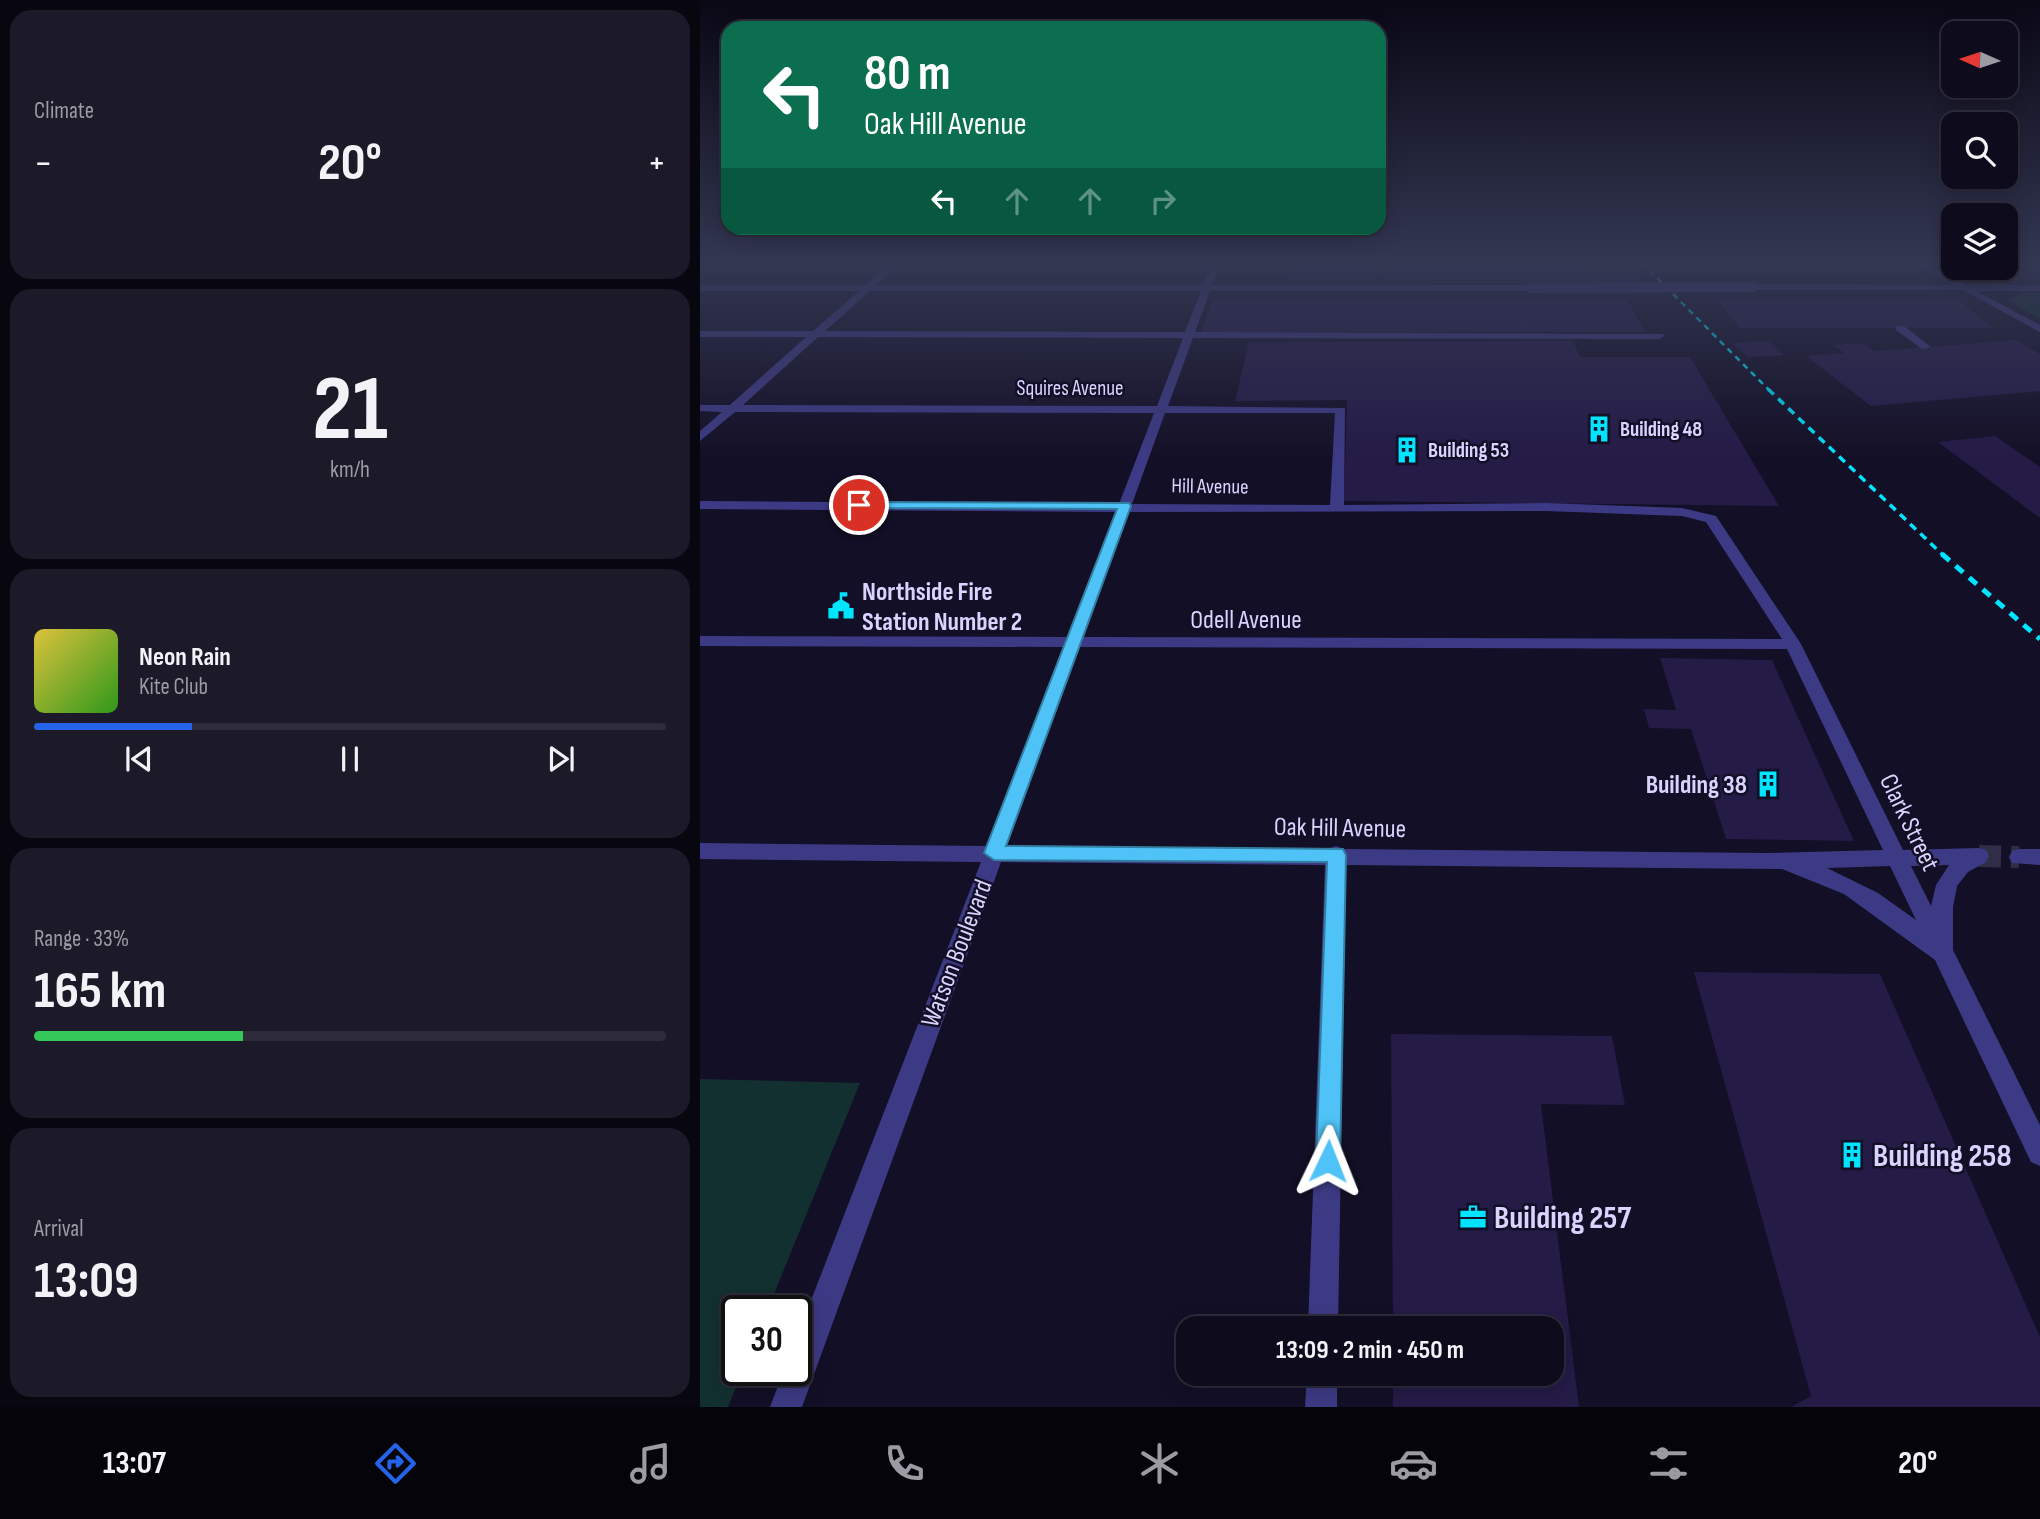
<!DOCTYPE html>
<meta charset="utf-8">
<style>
body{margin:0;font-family:"Sofia Sans Condensed",sans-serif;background:#1c1929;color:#f1f3f6;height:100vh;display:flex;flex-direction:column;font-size:26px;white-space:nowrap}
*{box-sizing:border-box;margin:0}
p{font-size:23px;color:#9b9ba3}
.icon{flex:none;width:38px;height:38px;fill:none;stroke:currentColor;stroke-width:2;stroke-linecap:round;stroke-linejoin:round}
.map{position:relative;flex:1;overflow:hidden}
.side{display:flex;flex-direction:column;gap:10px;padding:10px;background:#08060f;width:700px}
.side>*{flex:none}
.banner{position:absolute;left:21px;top:21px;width:665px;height:214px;border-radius:21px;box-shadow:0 4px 18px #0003,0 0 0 2px #2e2b3b;background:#0b6e4f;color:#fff;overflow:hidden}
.needle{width:46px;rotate:273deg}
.controls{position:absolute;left:1241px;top:21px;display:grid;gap:14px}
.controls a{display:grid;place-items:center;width:77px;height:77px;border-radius:14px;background:#0e0b1c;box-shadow:0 4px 18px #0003,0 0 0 2px #2e2b3b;font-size:35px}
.speed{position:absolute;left:21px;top:1295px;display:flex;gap:14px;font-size:35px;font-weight:700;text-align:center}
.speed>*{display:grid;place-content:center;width:91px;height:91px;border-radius:50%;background:#0e0b1c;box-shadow:0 4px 18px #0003,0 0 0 2px #2e2b3b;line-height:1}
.speed .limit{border:4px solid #111;border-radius:10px;background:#fff;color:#111}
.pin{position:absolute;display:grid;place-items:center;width:60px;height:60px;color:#fff;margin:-30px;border:4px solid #fff;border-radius:50%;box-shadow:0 2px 7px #0007}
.me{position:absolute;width:77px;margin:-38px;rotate:2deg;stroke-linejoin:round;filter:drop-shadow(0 0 5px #0008)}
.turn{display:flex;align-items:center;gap:24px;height:147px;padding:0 28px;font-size:32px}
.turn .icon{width:91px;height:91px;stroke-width:2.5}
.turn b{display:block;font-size:49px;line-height:60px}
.lanes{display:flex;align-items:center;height:66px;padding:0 28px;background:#0003;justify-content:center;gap:35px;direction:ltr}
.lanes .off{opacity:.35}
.big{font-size:52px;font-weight:700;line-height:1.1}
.side .widget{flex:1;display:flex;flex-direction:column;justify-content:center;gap:10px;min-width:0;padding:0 24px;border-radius:21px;background:#1c1929}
.side .dial{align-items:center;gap:0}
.dial b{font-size:91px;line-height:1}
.song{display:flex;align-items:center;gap:21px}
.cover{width:84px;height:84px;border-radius:10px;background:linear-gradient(135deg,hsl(50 70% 55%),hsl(110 70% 35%))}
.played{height:7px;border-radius:4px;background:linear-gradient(90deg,#2563eb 25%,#2e2b3b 25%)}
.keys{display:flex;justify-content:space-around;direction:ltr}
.heat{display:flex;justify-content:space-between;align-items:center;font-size:38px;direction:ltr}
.charge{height:10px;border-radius:5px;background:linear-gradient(90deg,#34c759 33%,#2e2b3b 0)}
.trip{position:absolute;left:476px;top:1316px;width:388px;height:70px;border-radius:21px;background:#0e0b1c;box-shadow:0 4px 18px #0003,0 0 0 2px #2e2b3b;font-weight:700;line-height:70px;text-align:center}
.menu{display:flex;height:112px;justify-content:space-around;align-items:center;background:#06040b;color:#9b9ba3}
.menu .icon{width:49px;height:49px}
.menu .active{color:#2563eb}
.menu b{font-size:32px;color:#f1f3f6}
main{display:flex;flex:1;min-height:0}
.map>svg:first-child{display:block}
.green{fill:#12302f}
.building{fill:#241b47}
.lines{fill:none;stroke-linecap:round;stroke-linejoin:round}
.minor-tunnel{stroke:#312d47;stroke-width:22;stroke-dasharray:22 10;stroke-linecap:butt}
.minor{fill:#3d3a85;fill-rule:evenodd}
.rail-far2{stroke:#00e5ff;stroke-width:2.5;stroke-dasharray:6 5;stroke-linecap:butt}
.rail-far1{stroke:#00e5ff;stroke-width:3.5;stroke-dasharray:8 6;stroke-linecap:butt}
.rail{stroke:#00e5ff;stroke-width:5;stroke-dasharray:10 8;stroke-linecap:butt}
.minor-bridge{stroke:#3d3a85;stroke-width:10}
.route{fill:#4fc3f7;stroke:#337fa1;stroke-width:2}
.labels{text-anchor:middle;stroke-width:5;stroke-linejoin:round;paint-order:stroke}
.far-street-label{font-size:21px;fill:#d9d4ff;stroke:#130f26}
.far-poi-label{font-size:21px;font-weight:bold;fill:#d9d4ff;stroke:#130f26;text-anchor:start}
.poi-label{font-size:26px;font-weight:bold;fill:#d9d4ff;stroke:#130f26;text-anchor:start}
.street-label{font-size:26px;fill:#d9d4ff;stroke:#130f26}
.near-poi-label{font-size:32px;font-weight:bold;fill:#d9d4ff;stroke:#130f26;text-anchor:start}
</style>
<main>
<section class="side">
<div class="widget"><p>Climate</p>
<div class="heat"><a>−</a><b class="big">20°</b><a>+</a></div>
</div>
<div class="widget dial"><b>21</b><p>km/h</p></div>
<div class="widget">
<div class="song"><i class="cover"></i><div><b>Neon Rain</b><p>Kite Club</p></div></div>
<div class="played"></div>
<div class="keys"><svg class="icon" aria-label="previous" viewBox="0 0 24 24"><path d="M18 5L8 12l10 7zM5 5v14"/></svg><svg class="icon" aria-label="pause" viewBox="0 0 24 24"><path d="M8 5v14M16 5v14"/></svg><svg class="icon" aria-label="next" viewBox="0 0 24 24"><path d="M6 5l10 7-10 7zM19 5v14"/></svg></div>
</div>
<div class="widget"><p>Range · 33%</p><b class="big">165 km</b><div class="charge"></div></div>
<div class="widget"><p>Arrival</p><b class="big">13:09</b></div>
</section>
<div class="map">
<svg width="1340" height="1407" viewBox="0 0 1340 1407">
<rect width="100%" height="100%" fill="#130f26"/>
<g class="green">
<path d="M1324,292h16v27l-32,-19z"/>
<path d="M0,1079l160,4 -93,228h-30v59h6l-15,37h-28z"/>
</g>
<g class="building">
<path d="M592,263h79l-1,18 -82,-1z"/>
<path d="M686,263h190l3,8 56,1 7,12 -256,-2z"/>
<path d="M1306,263h34v17h-65l-17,-12h48z"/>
<path d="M1017,299h240l37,29h-254z"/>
<path d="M512,301h416l17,31h-444z"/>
<path d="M1316,340l24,14v37l-169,15 -65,-50 38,-3 -11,-8 29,-2 13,8z"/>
<path d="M873,341l7,16h110l89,149 -435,-5 3,-101 -112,1 14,-59z"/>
<path d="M1068,341l16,14 -36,2 -17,-14z"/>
<path d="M1295,436l45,31v51l-102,-76z"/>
<path d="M960,658l112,2 82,181 -128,-2 -35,-110 -42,-1 -5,-19 32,1z"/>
<path d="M994,972l186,2 160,363v70h-249l20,-11z"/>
<path d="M691,1034l221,2 13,69 -84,-1 38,303h-186v-33h159v-46h-159z"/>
</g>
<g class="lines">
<path class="minor-tunnel" d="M1279,856l40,1"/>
<g class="minor">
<path d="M191,263h9l-24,22h327l9,-22h8l-8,22h318l5,3 -5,3h-320l-15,41 468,2 1,2 -5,3 -466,-1 -25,68 177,2 -1,97 202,-2 136,5 34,8 85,128 102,206 76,-2 7,2 3,6 -3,6 -18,10 -11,14 -4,21v43l87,175v41l-9,-4 -96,-202 -91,-66 -62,-25 -436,-4 -8,463h-30l17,-463 -324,-3 -199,545h-32l14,-37h12v-31l185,-477 -281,-3v-16l287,3 76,-199 -363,-1v-10l367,1 49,-125 -416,-3v-8l419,3 35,-91 -419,-1 -35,29v-10l22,-19 -22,-1v-6h30l76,-68h-106v-6h113l46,-40h-159v-6h166zM170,291h331l-16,41 -360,-1zM118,337l365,1 -26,68 -414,-1zM465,413h170l-5,92 -198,-1zM846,511l136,5 24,6 76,117 -698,-2 45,-125zM380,647l707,2 96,201 -116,3 -423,-4 -8,-3 -8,3 -321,-3zM1249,865l-13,20 -5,21 -20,-40zM1190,866l26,54 -38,-27 -51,-25z"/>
<path d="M1215,263h11l40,22h74v6h-64l64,34v7l-77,-42h-209l-5,-3 5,-3 199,1z"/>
<path d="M1196,326h8l27,21 -9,2 -26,-19z"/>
<path d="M1319,849h21v16l-28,-2 -3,-6 3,-6z"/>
<path d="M607,1374h30v33h-32z"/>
</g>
<path class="rail-far2" d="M942,263l128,128"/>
<path class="rail-far1" d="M1068,389l176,167"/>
<path class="rail" d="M1242,554l98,85"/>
<path class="minor-bridge" d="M830,288l224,-1"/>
</g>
<linearGradient id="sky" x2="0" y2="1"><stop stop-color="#0a0815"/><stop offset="0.57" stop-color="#333752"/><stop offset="1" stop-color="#333752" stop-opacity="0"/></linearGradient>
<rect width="1340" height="460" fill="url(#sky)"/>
<path class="route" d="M159,502l270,1 2,3 -125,340 337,3 3,6 -6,306 -4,9 -8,3 -9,-3 -3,-9 11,-299 -333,-2 -10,-7 133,-344 -262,-1v-5z"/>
<defs>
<g id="building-bare" transform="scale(2.1)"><path d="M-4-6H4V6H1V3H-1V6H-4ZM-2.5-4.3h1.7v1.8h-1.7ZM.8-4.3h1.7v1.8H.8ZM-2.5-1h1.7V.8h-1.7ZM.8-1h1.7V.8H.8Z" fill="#00e5ff" stroke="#130f26" stroke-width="2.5" paint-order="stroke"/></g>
<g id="civic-bare" transform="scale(2.1)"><path d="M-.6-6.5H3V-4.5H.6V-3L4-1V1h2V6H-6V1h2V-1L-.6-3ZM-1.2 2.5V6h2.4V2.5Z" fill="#00e5ff" stroke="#130f26" stroke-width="2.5" paint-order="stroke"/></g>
<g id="office-bare" transform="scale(2.1)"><path d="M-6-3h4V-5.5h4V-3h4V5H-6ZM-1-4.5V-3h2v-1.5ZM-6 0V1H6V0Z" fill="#00e5ff" stroke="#130f26" stroke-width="2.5" paint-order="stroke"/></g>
</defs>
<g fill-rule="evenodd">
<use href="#building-bare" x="899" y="429"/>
<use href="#building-bare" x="707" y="450"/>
<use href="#civic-bare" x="141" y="606"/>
<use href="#building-bare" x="1068" y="784"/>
<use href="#building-bare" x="1152" y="1155"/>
<use href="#office-bare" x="773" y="1217"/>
</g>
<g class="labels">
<g class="far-street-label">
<text x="370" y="395">Squires Avenue</text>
<text transform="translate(510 486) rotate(1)" y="7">Hill Avenue</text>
</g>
<g class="far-poi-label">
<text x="920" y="436">Building 48</text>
<text x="728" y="457">Building 53</text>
</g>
<g class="poi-label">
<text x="162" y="600">Northside Fire<tspan x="162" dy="30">Station Number 2</tspan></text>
<text x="1047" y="793" text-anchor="end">Building 38</text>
</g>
<g class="street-label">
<text x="546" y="628">Odell Avenue</text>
<text transform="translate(1210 822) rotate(64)" y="9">Clark Street</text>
<text transform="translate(640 827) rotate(1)" y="9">Oak Hill Avenue</text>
<text transform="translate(256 953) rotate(-69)" y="9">Watson Boulevard</text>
</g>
<g class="near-poi-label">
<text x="1173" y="1166">Building 258</text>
<text x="794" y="1228">Building 257</text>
</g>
</g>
</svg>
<div class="controls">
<a><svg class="needle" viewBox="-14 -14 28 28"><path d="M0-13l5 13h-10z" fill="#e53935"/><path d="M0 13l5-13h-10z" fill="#9b9ba3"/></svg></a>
<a><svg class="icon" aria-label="search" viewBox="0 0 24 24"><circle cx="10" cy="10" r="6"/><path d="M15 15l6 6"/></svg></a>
<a><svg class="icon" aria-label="layers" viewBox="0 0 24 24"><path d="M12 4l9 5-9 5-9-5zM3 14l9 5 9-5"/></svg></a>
</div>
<div class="speed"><div class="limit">30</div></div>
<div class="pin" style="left:159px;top:505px;background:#d93025"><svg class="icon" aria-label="arrive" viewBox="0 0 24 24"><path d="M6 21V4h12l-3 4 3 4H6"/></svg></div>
<svg class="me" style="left:628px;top:1161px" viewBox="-20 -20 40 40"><path d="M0-17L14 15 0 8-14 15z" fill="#4fc3f7" stroke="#fff" stroke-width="4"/></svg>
<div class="trip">13:09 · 2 min · 450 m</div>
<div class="banner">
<div class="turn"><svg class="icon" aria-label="left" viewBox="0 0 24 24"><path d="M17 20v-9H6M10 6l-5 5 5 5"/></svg><div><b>80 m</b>Oak Hill Avenue</div></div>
<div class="lanes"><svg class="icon" aria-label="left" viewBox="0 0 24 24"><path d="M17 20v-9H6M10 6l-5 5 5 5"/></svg><svg class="icon off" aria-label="ahead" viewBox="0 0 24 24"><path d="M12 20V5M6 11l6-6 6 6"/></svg><svg class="icon off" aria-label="ahead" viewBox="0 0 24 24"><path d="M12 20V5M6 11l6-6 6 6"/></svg><svg class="icon off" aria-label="right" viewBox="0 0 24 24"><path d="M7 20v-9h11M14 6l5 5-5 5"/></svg></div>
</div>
</div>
</main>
<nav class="menu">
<b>13:07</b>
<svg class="icon active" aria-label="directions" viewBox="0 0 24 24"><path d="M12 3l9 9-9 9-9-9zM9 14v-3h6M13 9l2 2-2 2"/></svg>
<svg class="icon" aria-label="music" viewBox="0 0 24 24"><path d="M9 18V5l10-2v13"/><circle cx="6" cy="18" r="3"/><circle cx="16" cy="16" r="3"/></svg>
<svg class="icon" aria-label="phone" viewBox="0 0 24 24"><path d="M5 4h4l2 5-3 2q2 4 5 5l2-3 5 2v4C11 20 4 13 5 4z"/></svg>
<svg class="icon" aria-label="climate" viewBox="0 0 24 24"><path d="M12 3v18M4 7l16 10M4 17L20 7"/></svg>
<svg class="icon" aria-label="car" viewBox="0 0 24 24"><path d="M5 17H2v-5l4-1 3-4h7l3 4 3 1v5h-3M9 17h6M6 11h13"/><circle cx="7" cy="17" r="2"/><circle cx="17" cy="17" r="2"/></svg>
<svg class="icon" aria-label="filters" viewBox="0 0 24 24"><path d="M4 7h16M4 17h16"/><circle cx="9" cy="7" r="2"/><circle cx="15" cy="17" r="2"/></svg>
<b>20°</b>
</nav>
